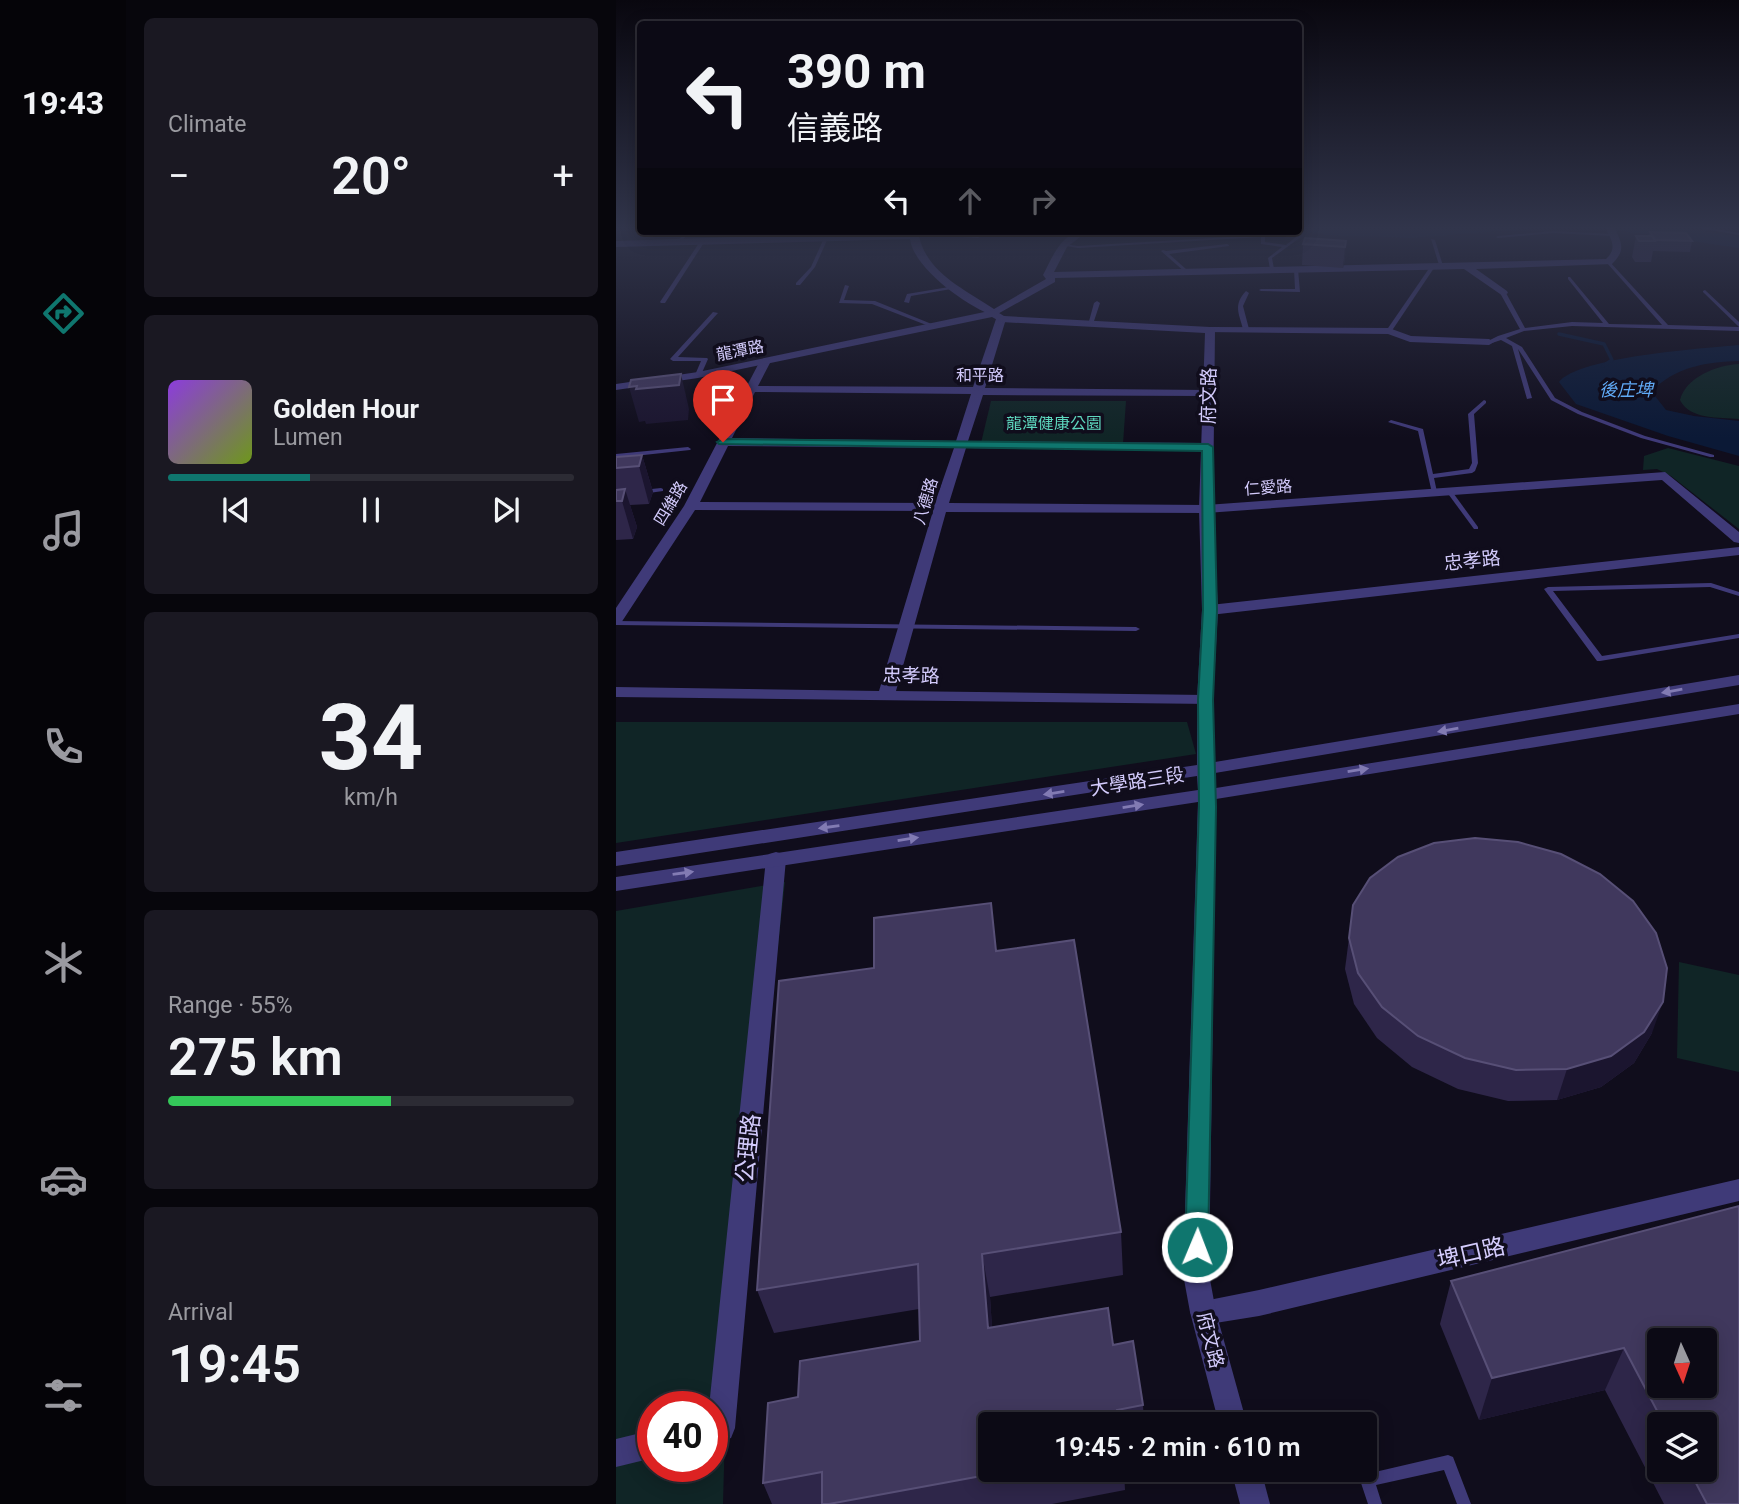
<!DOCTYPE html>
<meta charset="utf-8">
<style>
body{margin:0;font-family:Roboto,"Noto Sans TC",sans-serif;background:#1a1822;color:#f1f3f6;height:100vh;display:flex;flex-direction:column;font-size:26px;white-space:nowrap}
*{box-sizing:border-box;margin:0}
p{font-size:23px;color:#9a9aa0}
.icon{flex:none;width:38px;height:38px;fill:none;stroke:currentColor;stroke-width:2;stroke-linecap:round;stroke-linejoin:round}
.map{position:relative;flex:1;overflow:hidden}
.details{display:flex;flex-direction:column;gap:18px;padding:18px;background:#07060c;width:490px}
.details>*{flex:none}
.hud{position:absolute;left:21px;top:21px;width:665px;height:214px;border-radius:7px;box-shadow:0 4px 18px #0003,0 0 0 2px #2c2b34;background:#0c0a15;color:#f1f3f6;overflow:hidden}
.needle{width:46px;rotate:177deg}
.buttons{position:absolute;left:1031px;top:1328px;display:grid;gap:14px}
.buttons a{display:grid;place-items:center;width:70px;height:70px;border-radius:7px;background:#0c0a15;box-shadow:0 4px 18px #0003,0 0 0 2px #2c2b34;font-size:35px}
.speed{position:absolute;left:21px;top:1391px;display:flex;gap:14px;font-size:35px;font-weight:700;text-align:center}
.speed>*{display:grid;place-content:center;width:91px;height:91px;border-radius:50%;background:#0c0a15;box-shadow:0 4px 18px #0003,0 0 0 2px #2c2b34;line-height:1}
.speed .limit{border:10px solid #d22;background:#fff;color:#111}
.pin{position:absolute;display:grid;place-items:center;width:60px;height:60px;color:#fff;margin:-72px -30px;border-radius:50% 50% 50% 0;rotate:-45deg;box-shadow:0 0 7px #0007}
.pin .icon{rotate:45deg}
.me{position:absolute;width:77px;margin:-38px;rotate:1deg;stroke-linejoin:round;filter:drop-shadow(0 0 5px #0008)}
.turn{display:flex;align-items:center;gap:24px;height:147px;padding:0 35px;font-size:32px}
.turn .icon{width:91px;height:91px;stroke-width:2.5}
.turn b{display:block;font-size:49px;line-height:60px}
.lanes{display:flex;align-items:center;height:66px;padding:0 35px;background:#0003;justify-content:center;gap:35px;direction:ltr}
.lanes .off{opacity:.35}
.big{font-size:52px;font-weight:600;line-height:1.1}
.details .card{flex:1;display:flex;flex-direction:column;justify-content:center;gap:10px;min-width:0;padding:0 24px;border-radius:10px;background:#1a1822}
.details .dial{align-items:center;gap:0}
.dial b{font-size:91px;line-height:1}
.song{display:flex;align-items:center;gap:21px}
.cover{width:84px;height:84px;border-radius:10px;background:linear-gradient(135deg,hsl(270 70% 55%),hsl(80 70% 35%))}
.played{height:7px;border-radius:4px;background:linear-gradient(90deg,#0f766e 35%,#2c2b34 35%)}
.keys{display:flex;justify-content:space-around;direction:ltr}
.heat{display:flex;justify-content:space-between;align-items:center;font-size:38px;direction:ltr}
.charge{height:10px;border-radius:5px;background:linear-gradient(90deg,#34c759 55%,#2c2b34 0)}
.trip{position:absolute;left:362px;top:1412px;width:399px;height:70px;border-radius:7px;background:#0c0a15;box-shadow:0 4px 18px #0003,0 0 0 2px #2c2b34;font-weight:600;line-height:70px;text-align:center}
main{display:flex;flex:1;min-height:0}
.tabs{display:flex;flex-direction:column;width:126px;justify-content:space-around;align-items:center;background:#050408;color:#9a9aa0}
.tabs .icon{width:49px;height:49px}
.tabs .on{color:#0f766e}
.tabs b{font-size:32px;color:#f1f3f6}
.map>svg:first-child{display:block}
.green{fill:#102526;fill-rule:evenodd}
.water{fill:#0b1936}
.lines{fill:none;stroke-linecap:round;stroke-linejoin:round}
.stream{stroke:#0b1936;stroke-width:3.5}
.service{fill:#3f3a78;fill-rule:evenodd}
.minor{fill:#3f3a78;fill-rule:evenodd}
.tertiary{fill:#3f3a78;fill-rule:evenodd}
.wall{fill:#2e2649;fill-rule:evenodd}
.shaded-wall{fill:#1b152f}
.building{fill:#40385d;stroke:#574f76;stroke-width:2;fill-rule:evenodd}
.oneway{fill:#827bb3}
.route{fill:#0f766e;stroke:#0a4d48;stroke-width:2}
.labels{text-anchor:middle;stroke-width:7;stroke-linejoin:round;paint-order:stroke}
.far-street-label{font-size:16px;fill:#d3cbfc;stroke:#100d1c}
.far-park-label{font-size:16px;fill:#5dd6bd;stroke:#100d1c}
.far-water-label{font-size:18px;font-style:italic;fill:#60a9f5;stroke:#100d1c}
.street-label{font-size:19px;fill:#d3cbfc;stroke:#100d1c}
.near-street-label{font-size:23px;fill:#d3cbfc;stroke:#100d1c}
</style>
<main>
<nav class="tabs">
<b>19:43</b>
<svg class="icon on" aria-label="directions" viewBox="0 0 24 24"><path d="M12 3l9 9-9 9-9-9zM9 14v-3h6M13 9l2 2-2 2"/></svg>
<svg class="icon" aria-label="music" viewBox="0 0 24 24"><path d="M9 18V5l10-2v13"/><circle cx="6" cy="18" r="3"/><circle cx="16" cy="16" r="3"/></svg>
<svg class="icon" aria-label="phone" viewBox="0 0 24 24"><path d="M5 4h4l2 5-3 2q2 4 5 5l2-3 5 2v4C11 20 4 13 5 4z"/></svg>
<svg class="icon" aria-label="climate" viewBox="0 0 24 24"><path d="M12 3v18M4 7l16 10M4 17L20 7"/></svg>
<svg class="icon" aria-label="car" viewBox="0 0 24 24"><path d="M5 17H2v-5l4-1 3-4h7l3 4 3 1v5h-3M9 17h6M6 11h13"/><circle cx="7" cy="17" r="2"/><circle cx="17" cy="17" r="2"/></svg>
<svg class="icon" aria-label="filters" viewBox="0 0 24 24"><path d="M4 7h16M4 17h16"/><circle cx="9" cy="7" r="2"/><circle cx="15" cy="17" r="2"/></svg>
</nav>
<section class="details">
<div class="card"><p>Climate</p>
<div class="heat"><a>−</a><b class="big">20°</b><a>+</a></div>
</div>
<div class="card">
<div class="song"><i class="cover"></i><div><b>Golden Hour</b><p>Lumen</p></div></div>
<div class="played"></div>
<div class="keys"><svg class="icon" aria-label="previous" viewBox="0 0 24 24"><path d="M18 5L8 12l10 7zM5 5v14"/></svg><svg class="icon" aria-label="pause" viewBox="0 0 24 24"><path d="M8 5v14M16 5v14"/></svg><svg class="icon" aria-label="next" viewBox="0 0 24 24"><path d="M6 5l10 7-10 7zM19 5v14"/></svg></div>
</div>
<div class="card dial"><b>34</b><p>km/h</p></div>
<div class="card"><p>Range · 55%</p><b class="big">275 km</b><div class="charge"></div></div>
<div class="card"><p>Arrival</p><b class="big">19:45</b></div>
</section>
<div class="map">
<svg width="1123" height="1504" viewBox="0 0 1123 1504">
<rect width="100%" height="100%" fill="#100d1c"/>
<g class="green">
<path d="M1123,364v55c-20,-2 -49,1 -59,-19 6,-23 37,-35 59,-36z"/>
<path d="M375,401h135l-3,43 -142,-1z"/>
<path d="M1052,448l71,18v63l-68,-53 -14,-7 -14,1 1,-14z"/>
<path d="M0,722h571l9,32 -580,89z"/>
<path d="M169,882l-60,549 -2,73h-107v-593zM37,1407h59v59h-59z"/>
<path d="M1063,962l60,13v97l-62,-14z"/>
</g>
<g class="water">
<path d="M713,227h218l-135,11 -86,-3 -21,-5z"/>
<path d="M979,227h78l62,9 4,1v11z"/>
<path d="M1123,345v16c-31,1 -58,5 -82,25l-2,10 11,14 28,6 45,5v35l-71,-20 -92,-32 -17,-22c19,-25 145,-34 180,-37z"/>
</g>
<g class="lines">
<g class="stream">
<path d="M682,228l16,3"/>
<path d="M943,334l45,10 8,16 -9,6"/>
</g>
<g class="service">
<path d="M1077,227h11l35,6v2z"/>
<path d="M69,231h4l-8,12h-4z"/>
<path d="M313,231h4v2l45,3 2,1 -2,1 -47,-3 -2,-1z"/>
<path d="M937,231l60,3 2,1 -2,1 -60,-3 -55,5 -2,-1 2,-1z"/>
<path d="M647,235l2,1v6l21,3 11,-9 4,1 -29,21 2,11 -2,1 -2,-1 -2,-11 14,-11 -21,-3v-7l-183,11 -17,-3 2,-1 15,2z"/>
<path d="M210,237l2,1 -13,29 -15,18h-4v-2l15,-16 13,-29z"/>
<path d="M815,239l4,1 9,29 -4,-1z"/>
<path d="M85,240l4,1 -40,62h-4l-1,-1z"/>
<path d="M611,244l2,1v1l-60,8 18,16v1l-2,1 -24,-21 2,-1 3,1z"/>
<path d="M993,261l59,64 71,2v4l-167,-5 -48,5 -18,7 16,9 33,51 27,14 63,24 69,19v2h-4l-69,-19 -63,-24 -27,-14 -33,-51 14,49 -5,1 -15,-53 -11,-6 -12,4 -3,-2 12,-6 22,-7 -20,-36 3,-2 3,2 19,35 47,-6 31,1 -35,-44v-2h2l39,47 53,1 -55,-62v-1z"/>
<path d="M814,267l4,1 -43,64h-4l-1,-1z"/>
<path d="M680,268l2,1 2,23 -39,-1 -2,-1 2,-1h34l-1,-20z"/>
<path d="M229,285l4,1 -5,14 31,1 64,26 -5,1 -62,-24 -33,-1z"/>
<path d="M339,286h2v2l-46,8 -2,7 -5,-1 3,-8z"/>
<path d="M1089,290l34,32v5l-36,-35v-1z"/>
<path d="M630,291l3,2 -6,13 6,23 -3,2 -3,-2c-4,-16 -10,-24 3,-38z"/>
<path d="M481,301l3,2 -7,21 -5,1 6,-22z"/>
<path d="M97,312l5,1 -40,44 29,1 1,1 -7,16 -5,1 -1,-1 6,-14h-28l-3,-2z"/>
<path d="M868,400l2,1v2l-12,11 4,49 -3,8 -3,2 -38,5 3,14 -1,1h-4l-14,-62 -30,-9 3,-2 32,9 10,45 36,-5 3,-6 -4,-49z"/>
<path d="M72,447l3,2 -1,1 -74,8v-4z"/>
<path d="M45,488l2,1v2l-21,3 -3,-2 3,-2z"/>
<path d="M833,489l2,1 27,37v2h-4l-28,-38z"/>
<path d="M1095,583l28,9v4l-29,-9 -157,4 49,65 137,-22v4l-139,23h-3l-53,-72 4,-2z"/>
<path d="M0,621l520,6 4,2 -4,2 -520,-6z"/>
<path d="M832,1455l5,2 18,47h-14l-13,-34 -68,15 6,19h-14l-8,-24 2,-5z"/>
</g>
<g class="minor">
<path d="M989,227h9c8,16 12,23 -2,37l-136,5 31,22 1,2 -5,3 -39,-27 -409,9v4l-61,34c-27,-10 -80,-47 -84,-77l-294,8v-6l302,-10c6,41 45,57 76,78l52,-30 -3,-4c11,-21 19,-44 45,-44l-21,16 -13,25 552,-13c12,-11 5,-20 -1,-32z"/>
<path d="M385,316l5,3 -21,69 223,2 6,3 -6,3 -225,-1 -15,46 239,2 6,4 -6,4 -241,-3 -17,55 257,2 459,-33 74,60v11l-5,-1 -72,-62 -456,33 -260,-1 -50,179 309,4 8,5 -2,4 -595,-7v-10l263,4 54,-180 -238,-1 -74,113 -5,2v-17l68,-102 77,-147 10,2 -13,25 215,1 23,-68zM139,392l216,2 -15,47 -224,-3zM112,446l226,2 -19,55 -235,-1z"/>
<path d="M594,327l179,1 22,8 78,3 5,3 -5,3 -79,-3 -22,-8 -182,-2v-4z"/>
<path d="M1123,547v8l-529,60 -8,-5 8,-5z"/>
<path d="M160,852l7,2 3,5 -51,569 -4,10 -19,6v-37h-3l57,-548 3,-5z"/>
<path d="M1123,1179v22l-480,115 -56,9 -9,-4 -4,-9 4,-9 65,-13z"/>
<path d="M37,1430v28l-37,9v-28z"/>
</g>
<g class="tertiary">
<path d="M378,310l10,6 206,11 5,3 -2,179 5,101 -5,90 2,62 524,-87v10l-524,88 1,15 523,-84v10l-523,85 -7,475 7,38 31,112h-28l-29,-112 -7,-38 15,-472 -582,89v-14l582,-87 -1,-14 -581,90v-14l581,-87v-65l5,-90 -3,-101 6,-176 -204,-11 -9,-5 -294,61 -82,12v-6l82,-12z"/>
<path d="M615,1470h30l9,34h-30z"/>
</g>
</g>
<g class="wall">
<path d="M1034,232l42,9 -2,11 -37,-1 -2,11h-16l-3,-5 4,-21h13z"/>
<path d="M730,241l-3,27 -41,-3 1,-21z"/>
<path d="M26,455l11,37 -4,12 -19,1 7,22 -4,12 -17,1v-83z"/>
<path d="M733,938l303,95 -18,30 -33,24 -44,13 -49,1 -50,-12 -46,-22 -35,-29 -23,-34 -9,-35z"/>
<path d="M258,968l247,264 2,43 -133,22 2,31 121,17 30,60 1,19h-154v46h134l1,20 -73,14h-280l-9,-21 35,-86 122,-56 -1,-32 -145,24 -17,-43z"/>
<path d="M1123,1206v298h-75l-59,-114 -126,30 -39,-96 11,-43zM1043,1424h45v46h-45z"/>
</g>
<g class="shaded-wall">
<path d="M730,241l-1,20 -2,7 2,-21z"/>
<path d="M65,374l8,35 -1,11 -42,4 -1,-3 -6,1 -10,-35z"/>
<path d="M26,455l11,37 -4,12 -10,-38z"/>
<path d="M9,489l12,38 -4,12 -11,-38z"/>
<path d="M1047,1002l-11,31 -18,30 -33,24 -44,13 10,-31z"/>
<path d="M366,1254l8,43 5,74 -7,-43z"/>
<path d="M1008,1348l-19,42 -126,30 13,-42z"/>
</g>
<g class="building">
<path d="M1034,232l36,1 6,8 -37,-1z"/>
<path d="M1020,236h16l3,5h-16z"/>
<path d="M689,238l41,3 -1,6 -42,-3z"/>
<path d="M65,374l-2,11 -43,4 1,-3 -8,1 2,-7z"/>
<path d="M26,455l-3,11 -23,2v-11z"/>
<path d="M9,489l-3,12h-6v-11z"/>
<path d="M859,838l43,4 43,12 39,20 33,27 23,32 11,35 -4,34 -19,30 -33,24 -44,13 -51,1 -51,-12 -47,-22 -36,-29 -24,-34 -9,-35 4,-33 17,-27 28,-21 36,-14z"/>
<path d="M375,903l5,48 78,-11 47,292 -139,22 6,74 120,-20 5,37 20,-4 10,64 -26,5 2,14h-129v46h24l-185,34h-7v-32l-59,11 5,-80 30,-6 2,-36 120,-20 -2,-77 -161,26 22,-309 95,-13v-50z"/>
<path d="M1123,1206v298h-32l-18,-34h15v-46h-40l-40,-76 -132,30 -41,-97zM1043,1340h45v46h-45z"/>
</g>
<defs><path id="oneway-solid" d="M-6-.8H1V-3.2L6.5 0L1 3.2V.8H-6Z" transform="scale(1.75)"/></defs>
<g class="oneway">
<use href="#oneway-solid" transform="translate(1056 691) rotate(170)"/>
<use href="#oneway-solid" transform="translate(832 730) rotate(170)"/>
<use href="#oneway-solid" transform="translate(742 770) rotate(-9)"/>
<use href="#oneway-solid" transform="translate(438 793) rotate(171)"/>
<use href="#oneway-solid" transform="translate(517 806) rotate(-9)"/>
<use href="#oneway-solid" transform="translate(213 827) rotate(172)"/>
<use href="#oneway-solid" transform="translate(292 839) rotate(-9)"/>
<use href="#oneway-solid" transform="translate(67 873) rotate(-8)"/>
</g>
<linearGradient id="sky" x2="0" y2="1"><stop stop-color="#09070f"/><stop offset="0.52" stop-color="#31354b"/><stop offset="1" stop-color="#31354b" stop-opacity="0"/></linearGradient>
<rect width="1123" height="438" fill="url(#sky)"/>
<path class="route" d="M107,439l485,5 5,3 4,163 -4,90 3,107 -8,440 -3,7 -8,3 -8,-3 -4,-7 14,-440 -1,-107 5,-90 -1,-159 -483,-7 -2,-2z"/>
<g class="labels">
<g class="far-street-label">
<text transform="translate(124 350) rotate(-11)" y="6">龍潭路</text>
<text x="364" y="381">和平路</text>
<text transform="translate(652 487) rotate(-4)" y="6">仁愛路</text>
<text transform="translate(309 501) rotate(-73)" y="6">八德路</text>
<text transform="translate(54 503) rotate(-59)" y="6">四維路</text>
</g>
<g class="far-park-label">
<text x="438" y="429">龍潭健康公園</text>
</g>
<g class="far-water-label">
<text x="1010" y="396">後庄埤</text>
</g>
<g class="street-label">
<text transform="translate(592 396) rotate(-89)" y="7">府文路</text>
<text transform="translate(856 560) rotate(-6)" y="7">忠孝路</text>
<text transform="translate(295 675) rotate(1)" y="7">忠孝路</text>
<text transform="translate(521 781) rotate(-9)" y="7">大學路三段</text>
<text transform="translate(595 1340) rotate(76)" y="7">府文路</text>
</g>
<g class="near-street-label">
<text transform="translate(132 1148) rotate(-84)" y="8">公理路</text>
<text transform="translate(855 1253) rotate(-13)" y="8">埤口路</text>
</g>
</g>
</svg>
<div class="buttons">
<a><svg class="needle" viewBox="-14 -14 28 28"><path d="M0-13l5 13h-10z" fill="#e53935"/><path d="M0 13l5-13h-10z" fill="#9a9aa0"/></svg></a>
<a><svg class="icon" aria-label="layers" viewBox="0 0 24 24"><path d="M12 4l9 5-9 5-9-5zM3 14l9 5 9-5"/></svg></a>
</div>
<div class="speed"><div class="limit">40</div></div>
<div class="pin" style="left:107px;top:442px;background:#d93025"><svg class="icon" aria-label="arrive" viewBox="0 0 24 24"><path d="M6 21V4h12l-3 4 3 4H6"/></svg></div>
<svg class="me" style="left:581px;top:1247px" viewBox="-20 -20 40 40"><circle r="17" fill="#0f766e" stroke="#fff" stroke-width="3"/><path d="M0-11L8 9 0 5-8 9z" fill="#fff"/></svg>
<div class="trip">19:45 · 2 min · 610 m</div>
<div class="hud">
<div class="turn"><svg class="icon" aria-label="left" viewBox="0 0 24 24"><path d="M17 20v-9H6M10 6l-5 5 5 5"/></svg><div><b>390 m</b>信義路</div></div>
<div class="lanes"><svg class="icon" aria-label="left" viewBox="0 0 24 24"><path d="M17 20v-9H6M10 6l-5 5 5 5"/></svg><svg class="icon off" aria-label="ahead" viewBox="0 0 24 24"><path d="M12 20V5M6 11l6-6 6 6"/></svg><svg class="icon off" aria-label="right" viewBox="0 0 24 24"><path d="M7 20v-9h11M14 6l5 5-5 5"/></svg></div>
</div>
</div>
</main>
